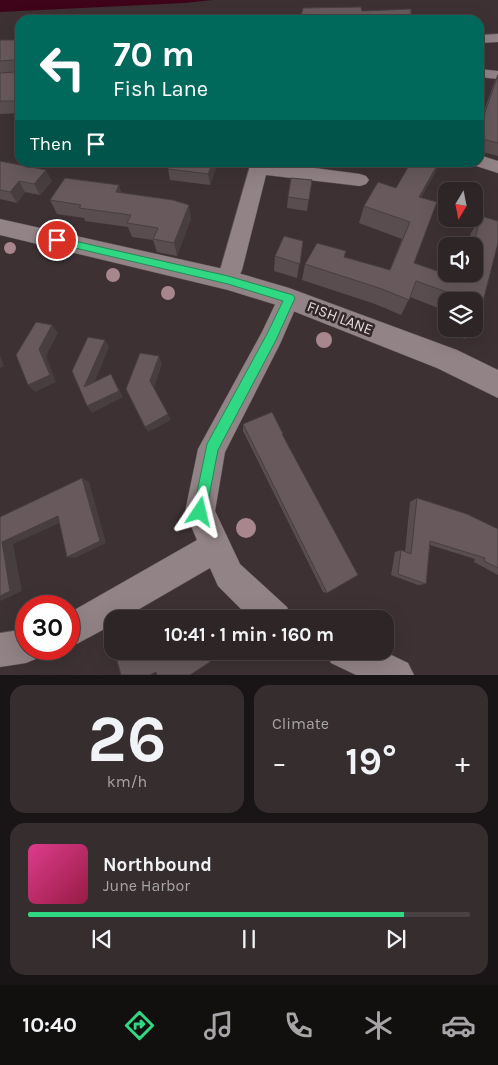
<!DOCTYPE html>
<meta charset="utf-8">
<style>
body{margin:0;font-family:Karla,sans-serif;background:#362d2e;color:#f1f3f6;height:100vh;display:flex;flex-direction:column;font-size:19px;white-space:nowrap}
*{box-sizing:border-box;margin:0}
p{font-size:16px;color:#a7a5a7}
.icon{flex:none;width:28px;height:28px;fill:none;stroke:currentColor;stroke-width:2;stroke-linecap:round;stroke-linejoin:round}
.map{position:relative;height:675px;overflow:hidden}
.side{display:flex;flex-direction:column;gap:10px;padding:10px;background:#191415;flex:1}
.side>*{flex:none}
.banner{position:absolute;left:15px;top:15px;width:469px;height:152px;border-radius:15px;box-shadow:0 5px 20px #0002,0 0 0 1px #494243;background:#00695c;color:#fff;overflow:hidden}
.needle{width:32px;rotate:190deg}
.tools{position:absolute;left:438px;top:182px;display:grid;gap:10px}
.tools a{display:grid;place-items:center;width:45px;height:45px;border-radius:10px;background:#2e2526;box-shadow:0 5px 20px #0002,0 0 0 1px #494243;font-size:25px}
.speed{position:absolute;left:15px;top:595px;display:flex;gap:10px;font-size:25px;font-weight:700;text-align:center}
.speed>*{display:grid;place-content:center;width:65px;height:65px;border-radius:50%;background:#2e2526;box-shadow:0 5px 20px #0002,0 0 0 1px #494243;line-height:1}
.speed .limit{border:8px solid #d22;background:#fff;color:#111}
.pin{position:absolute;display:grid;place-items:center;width:42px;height:42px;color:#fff;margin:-21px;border:2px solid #fff;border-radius:50%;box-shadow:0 1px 5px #0007}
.me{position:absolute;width:55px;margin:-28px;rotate:10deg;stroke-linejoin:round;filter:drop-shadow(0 0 4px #0008)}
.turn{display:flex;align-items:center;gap:18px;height:105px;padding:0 15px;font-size:22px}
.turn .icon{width:65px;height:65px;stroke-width:2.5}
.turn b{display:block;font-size:35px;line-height:42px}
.then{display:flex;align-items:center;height:48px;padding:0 15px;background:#0003;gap:10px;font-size:19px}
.big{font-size:38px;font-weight:700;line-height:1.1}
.side .widget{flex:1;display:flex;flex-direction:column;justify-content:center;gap:8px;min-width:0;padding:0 18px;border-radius:15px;background:#362d2e}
.side .dial{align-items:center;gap:0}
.dial b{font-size:65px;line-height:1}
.song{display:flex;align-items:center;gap:15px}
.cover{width:60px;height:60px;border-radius:8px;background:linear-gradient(135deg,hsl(330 70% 55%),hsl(340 70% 35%))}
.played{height:5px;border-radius:2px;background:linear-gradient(90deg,#30d883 85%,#494243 85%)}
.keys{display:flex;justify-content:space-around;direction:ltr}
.heat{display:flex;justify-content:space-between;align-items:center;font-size:28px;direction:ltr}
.side .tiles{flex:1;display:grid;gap:10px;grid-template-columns:1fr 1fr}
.widget:last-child{grid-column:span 2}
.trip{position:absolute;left:104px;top:610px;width:290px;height:50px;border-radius:15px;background:#2e2526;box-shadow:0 5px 20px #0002,0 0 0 1px #494243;font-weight:700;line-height:50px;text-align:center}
.menu{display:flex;height:80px;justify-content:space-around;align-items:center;background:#120f0f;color:#a7a5a7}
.menu .icon{width:35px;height:35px}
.menu .current{color:#30d883}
.menu b{font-size:22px;color:#f1f3f6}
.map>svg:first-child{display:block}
.water{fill:#3f041a}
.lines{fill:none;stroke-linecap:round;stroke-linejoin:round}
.street-casing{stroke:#5a5051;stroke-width:1}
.secondary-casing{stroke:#5a5051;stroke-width:1}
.street{fill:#928386;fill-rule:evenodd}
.secondary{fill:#928386;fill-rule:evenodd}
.tree{fill:#a7868d}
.wall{fill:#594d4f}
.shaded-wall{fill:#483e40}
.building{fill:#67595c;stroke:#483e40}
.route{fill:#30d883;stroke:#1f8c55}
.labels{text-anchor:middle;stroke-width:5;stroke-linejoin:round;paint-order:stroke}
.street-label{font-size:15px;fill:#e4dcdd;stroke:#332729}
</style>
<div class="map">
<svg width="498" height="675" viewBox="0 0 498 675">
<rect width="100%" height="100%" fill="#3d3133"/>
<path class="water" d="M0,0h213l-29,3 -184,9z"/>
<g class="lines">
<g class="street-casing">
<g id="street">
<path d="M498,34v8l-19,1v-8z"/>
<path d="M479,69l19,2v8l-19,-2z"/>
<path d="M479,155l19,6v12l-25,-8 -2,-3h8z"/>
<path d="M251,162h18l91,12 6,2 3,4 -3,4 -6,2 -94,-11 -24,95 -3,6 -8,2 -8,-2 -3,-6z"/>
<path d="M289,289l8,3 3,6 -20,46 -55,108 -10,59 25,53 47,43 5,12h-41l-33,-33 -8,-18 -88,51h-10v6l-43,23v-35l128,-73 -12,-28 13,-63 64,-117 19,-40z"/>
<path d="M26,629v20h16l-4,9 -12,5 -26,4v-34z"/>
<path d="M326,651h57l25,12 6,12h-58l-25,-12z"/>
</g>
</g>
<g class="secondary-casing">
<path id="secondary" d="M0,219l228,51 61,18 168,62 41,20v28l-61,-30 -154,-61 -55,-17 -228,-55z"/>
</g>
<use href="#street" class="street"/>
<use href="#secondary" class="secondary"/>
</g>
<g class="tree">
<circle cx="10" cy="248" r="6"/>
<circle cx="113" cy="275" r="7"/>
<circle cx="168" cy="293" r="7"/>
<circle cx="324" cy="340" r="8"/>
<circle cx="246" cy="528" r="10"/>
</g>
<g class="wall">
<path d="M0,40l20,4v69l-20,1z"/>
<path d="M498,74v82l-19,-5v-26l15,-42z"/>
<path d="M0,161l52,20 -12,14 -15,-3 -8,11 -17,-4z"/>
<path d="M171,162h47l-8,23 -40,-5 -2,-11z"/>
<path d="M325,162h17l-1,4z"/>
<path d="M436,171l-15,26 -7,66 44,15 1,-4h15v-28h-7l4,-13 10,-17 -4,109 -12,14 -24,-9 5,-16v15h28v-28h-28v10l-36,-14 -9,18 -26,-11 -73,-24 3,-16 40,-7 45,13 12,-31 -43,-16 5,-17 32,-18z"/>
<path d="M312,180l-5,31 -20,-3 1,-11z"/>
<path d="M119,185l2,8 70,25 -14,38 -20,-4 -4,-12 -21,-3 -4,-10 -43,-6 -1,-3 -27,-4 -7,-14z"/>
<path d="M303,241l-6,37 -23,-7 1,-15z"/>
<path d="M243,424l40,10v2l44,157 -4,-1 -80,-161z"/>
<path d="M417,498l81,31v46l-24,-13 1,-3 -45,-14 -4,39 -8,1 -27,-10 4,-23 6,-2 4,2 5,-50z"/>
</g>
<g class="shaded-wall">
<path d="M18,40l2,4v12l-4,-10z"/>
<path d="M213,162h5l-8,23 -2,-11z"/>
<path d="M439,162h1l-4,9 -24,43 7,-17z"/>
<path d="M46,170l6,11 -12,14 -6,-11z"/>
<path d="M19,181l6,11 -8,11 -7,-11z"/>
<path d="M119,185l4,14 -7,-7z"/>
<path d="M189,205l2,13 -14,38 -3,-13z"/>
<path d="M52,325l6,8 -12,23 10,26 -21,10 -7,-7 11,-36z"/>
<path d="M105,340l4,7 -19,46 -6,-6z"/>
<path d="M0,355l4,11 -4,2z"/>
<path d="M159,356l3,8 -8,24 -4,-7z"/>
<path d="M111,374l4,7 8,16 -31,16 -5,-7z"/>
<path d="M168,414l3,6 -23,12 -3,-5z"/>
<path d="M82,478l7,4 17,61 -31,15 -8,-1z"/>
<path d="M58,516l8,4 -53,24 9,47 -22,10 2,-59z"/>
<path d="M196,615l2,4h-3l-1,-3z"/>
<path d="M206,651h4l2,8 -2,3z"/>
</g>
<g class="building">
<path d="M361,7l1,4 49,-2v11h-111l3,-12z"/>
<path d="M0,40h18l-2,6h4v55h-20v-28l15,-1 2,-2v-8l-2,-2 -15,1z"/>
<path d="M498,75v68l-19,-5v-8z"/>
<path d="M0,161l46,9 -12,14 -15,-3 -9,11 -10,-2z"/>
<path d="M171,162h42l-5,12 -40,-5z"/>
<path d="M411,162h28l-20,35 18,5 -23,61 49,17 2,-6h9v-28h-1l8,-30 17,5v22l-21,82 -3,-1v-23h-18l2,-5 -42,-15 -7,19 -27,-11 -77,-25 12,-21 29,8 -2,6 46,13 20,-48 -46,-16 14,-24 18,6z"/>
<path d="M65,178l54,7 -3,7 57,8 16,5 -15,38 -21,-4 5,-11 -31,-5 4,-8 -52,-7 2,-3 -31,-5z"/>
<path d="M291,178l21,2 -3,20 -21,-3z"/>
<path d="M284,236l19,5 -3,23 -25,-8z"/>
<path d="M36,322l16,3 -13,24 11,26 -22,10 -12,-30z"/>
<path d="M88,337l17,3 -21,47 27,-13 8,17 -32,15 -15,-35z"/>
<path d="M140,353l19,3 -9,25 18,33 -23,13 -19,-38z"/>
<path d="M272,412l11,22h-1l76,141 -31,18 -84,-169z"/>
<path d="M82,478l18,63 -33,16 -9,-41 -56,26 8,49 -10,5v-79z"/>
<path d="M417,498l50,16 31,15v39l-14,-7 1,-3 -55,-17 -4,43 -28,-10 3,-24 10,4z"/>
<path d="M133,651h73l4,11 -20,13h-33l-1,-3 -6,3h-29l-4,-14z"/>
</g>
<path class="route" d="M57,237l171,39 65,19 2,3 -19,42 -58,110 -13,67 -5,2 -5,-2 -2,-5 14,-68 60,-110 16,-33 -55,-17 -174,-41 -2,-3z"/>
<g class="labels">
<g class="street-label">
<text transform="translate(340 318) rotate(21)" y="5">FISH LANE</text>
</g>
</g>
</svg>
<div class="tools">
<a><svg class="needle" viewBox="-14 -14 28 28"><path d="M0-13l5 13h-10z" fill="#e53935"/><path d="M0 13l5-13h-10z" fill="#a7a5a7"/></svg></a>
<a><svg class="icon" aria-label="sound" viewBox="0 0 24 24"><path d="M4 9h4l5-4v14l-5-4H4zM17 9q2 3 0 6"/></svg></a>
<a><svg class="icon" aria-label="layers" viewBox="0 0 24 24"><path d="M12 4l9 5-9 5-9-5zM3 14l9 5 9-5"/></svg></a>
</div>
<div class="speed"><div class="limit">30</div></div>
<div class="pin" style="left:57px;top:240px;background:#d93025"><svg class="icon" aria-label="arrive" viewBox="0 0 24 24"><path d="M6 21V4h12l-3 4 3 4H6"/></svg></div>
<svg class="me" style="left:200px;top:512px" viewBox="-20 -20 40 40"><path d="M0-17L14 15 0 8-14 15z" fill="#30d883" stroke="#fff" stroke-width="4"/></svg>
<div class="trip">10:41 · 1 min · 160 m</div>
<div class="banner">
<div class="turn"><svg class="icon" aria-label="left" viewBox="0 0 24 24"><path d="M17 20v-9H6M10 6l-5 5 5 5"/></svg><div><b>70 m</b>Fish Lane</div></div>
<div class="then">Then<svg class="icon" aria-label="arrive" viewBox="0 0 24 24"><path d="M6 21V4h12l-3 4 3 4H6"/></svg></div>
</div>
</div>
<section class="side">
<div class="tiles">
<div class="widget dial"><b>26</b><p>km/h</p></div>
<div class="widget"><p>Climate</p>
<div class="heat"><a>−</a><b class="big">19°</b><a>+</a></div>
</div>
<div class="widget">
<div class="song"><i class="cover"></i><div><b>Northbound</b><p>June Harbor</p></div></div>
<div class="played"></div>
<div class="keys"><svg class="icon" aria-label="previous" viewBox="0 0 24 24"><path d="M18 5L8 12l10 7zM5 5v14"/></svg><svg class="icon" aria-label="pause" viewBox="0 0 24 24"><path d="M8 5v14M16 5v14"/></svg><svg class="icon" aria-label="next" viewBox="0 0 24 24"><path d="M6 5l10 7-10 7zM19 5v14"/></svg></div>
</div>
</div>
</section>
<nav class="menu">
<b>10:40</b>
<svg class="icon current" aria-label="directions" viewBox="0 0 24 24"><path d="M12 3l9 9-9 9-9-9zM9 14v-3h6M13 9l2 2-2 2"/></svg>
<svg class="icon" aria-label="music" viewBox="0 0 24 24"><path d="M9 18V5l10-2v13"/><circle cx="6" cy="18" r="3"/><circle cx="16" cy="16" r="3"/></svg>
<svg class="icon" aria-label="phone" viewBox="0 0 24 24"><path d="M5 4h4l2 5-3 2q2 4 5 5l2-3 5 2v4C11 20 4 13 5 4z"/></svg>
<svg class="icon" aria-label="climate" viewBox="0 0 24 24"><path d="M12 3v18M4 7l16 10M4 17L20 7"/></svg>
<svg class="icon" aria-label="car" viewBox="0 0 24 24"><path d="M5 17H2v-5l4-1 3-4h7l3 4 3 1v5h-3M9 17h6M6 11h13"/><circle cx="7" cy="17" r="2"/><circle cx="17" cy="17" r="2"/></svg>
</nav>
